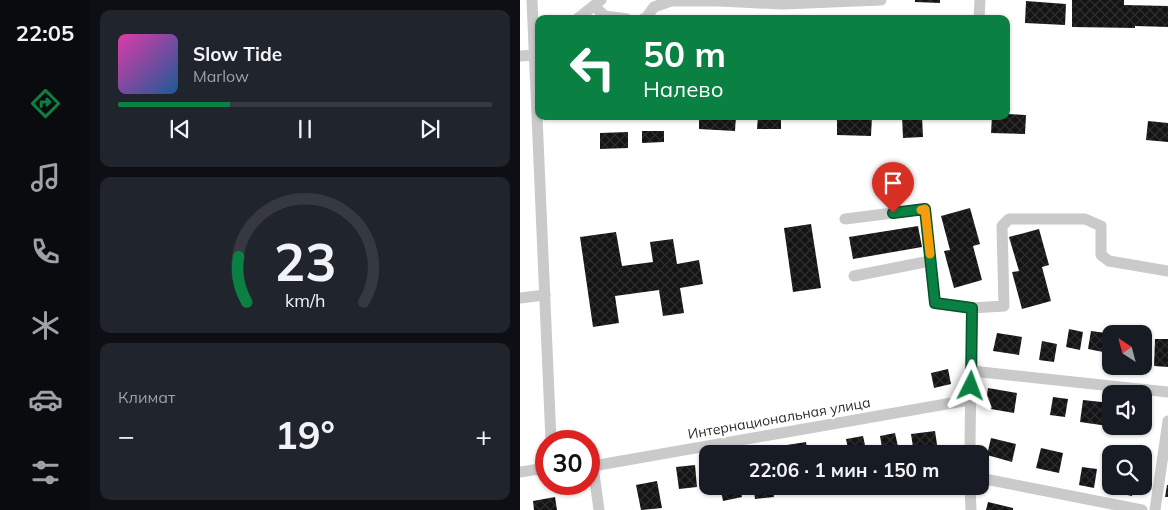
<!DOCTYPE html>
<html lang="ru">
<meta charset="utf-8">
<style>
body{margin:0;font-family:Mulish,sans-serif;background:#20242c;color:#f1f3f6;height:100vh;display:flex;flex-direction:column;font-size:19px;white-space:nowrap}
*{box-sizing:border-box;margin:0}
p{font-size:16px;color:#9ea1a6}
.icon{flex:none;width:28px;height:28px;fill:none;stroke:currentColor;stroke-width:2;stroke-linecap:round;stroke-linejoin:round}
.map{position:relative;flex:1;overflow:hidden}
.drawer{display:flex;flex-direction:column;gap:10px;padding:10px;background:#0d0f14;width:430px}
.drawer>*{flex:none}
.guide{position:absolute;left:15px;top:15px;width:475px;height:105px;border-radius:10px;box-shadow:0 1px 4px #0004;background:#0b8043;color:#fff;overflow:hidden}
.needle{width:32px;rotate:324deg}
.controls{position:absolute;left:582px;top:325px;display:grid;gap:10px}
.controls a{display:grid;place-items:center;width:50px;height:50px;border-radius:10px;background:#171b24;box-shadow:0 1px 4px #0004;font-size:25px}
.speed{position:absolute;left:15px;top:430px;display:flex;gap:10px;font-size:25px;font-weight:700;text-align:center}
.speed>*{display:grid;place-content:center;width:65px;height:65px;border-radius:50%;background:#171b24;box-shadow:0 1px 4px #0004;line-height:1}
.speed .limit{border:8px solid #d22;background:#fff;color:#111}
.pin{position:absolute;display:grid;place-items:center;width:42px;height:42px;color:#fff;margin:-51px -21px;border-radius:50% 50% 50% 0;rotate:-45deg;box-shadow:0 0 5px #0007}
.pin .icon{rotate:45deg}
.me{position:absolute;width:55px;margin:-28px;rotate:3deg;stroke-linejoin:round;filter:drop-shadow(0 0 4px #0008)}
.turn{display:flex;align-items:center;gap:18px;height:105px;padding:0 25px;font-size:22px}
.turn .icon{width:65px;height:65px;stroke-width:2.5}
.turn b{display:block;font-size:35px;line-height:42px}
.big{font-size:38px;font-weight:700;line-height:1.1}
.drawer .card{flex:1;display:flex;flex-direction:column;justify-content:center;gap:8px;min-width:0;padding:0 18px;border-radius:10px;background:#20242c}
.drawer .dial{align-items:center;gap:0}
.dial svg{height:130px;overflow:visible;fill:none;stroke:#363941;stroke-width:7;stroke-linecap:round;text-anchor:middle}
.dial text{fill:#f1f3f6;stroke:none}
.song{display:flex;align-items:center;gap:15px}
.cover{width:60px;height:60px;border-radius:8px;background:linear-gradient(135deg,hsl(320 70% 55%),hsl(210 70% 35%))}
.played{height:5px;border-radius:2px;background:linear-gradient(90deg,#0b8043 30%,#363941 30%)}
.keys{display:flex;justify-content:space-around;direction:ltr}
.heat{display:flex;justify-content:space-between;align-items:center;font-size:28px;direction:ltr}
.trip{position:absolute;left:179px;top:445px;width:290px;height:50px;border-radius:10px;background:#171b24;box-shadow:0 1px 4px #0004;font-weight:700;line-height:50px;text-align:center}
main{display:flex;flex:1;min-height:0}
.menu{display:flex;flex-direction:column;width:90px;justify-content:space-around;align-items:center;background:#090b0e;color:#9ea1a6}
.menu .icon{width:35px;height:35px}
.menu .selected{color:#0b8043}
.menu b{font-size:22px;color:#f1f3f6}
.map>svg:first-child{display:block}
.building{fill:url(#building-cross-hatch)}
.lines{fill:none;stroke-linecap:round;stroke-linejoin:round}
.minor{stroke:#cacaca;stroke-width:11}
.route-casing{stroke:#07532c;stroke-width:12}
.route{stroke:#0b8043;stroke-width:9}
.slow{stroke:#f59e0b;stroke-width:9}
.labels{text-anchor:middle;stroke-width:5;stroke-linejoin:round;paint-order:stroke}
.street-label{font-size:14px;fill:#2d2d2d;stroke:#fff}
</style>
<main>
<nav class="menu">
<b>22:05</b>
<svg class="icon selected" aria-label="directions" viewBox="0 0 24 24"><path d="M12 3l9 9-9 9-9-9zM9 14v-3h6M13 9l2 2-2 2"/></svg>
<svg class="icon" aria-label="music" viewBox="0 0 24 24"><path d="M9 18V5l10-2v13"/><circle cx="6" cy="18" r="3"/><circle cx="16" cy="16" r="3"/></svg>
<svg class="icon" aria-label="phone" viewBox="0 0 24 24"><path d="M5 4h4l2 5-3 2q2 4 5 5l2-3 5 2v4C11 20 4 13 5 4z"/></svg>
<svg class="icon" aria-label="climate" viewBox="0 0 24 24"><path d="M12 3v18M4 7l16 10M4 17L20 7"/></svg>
<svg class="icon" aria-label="car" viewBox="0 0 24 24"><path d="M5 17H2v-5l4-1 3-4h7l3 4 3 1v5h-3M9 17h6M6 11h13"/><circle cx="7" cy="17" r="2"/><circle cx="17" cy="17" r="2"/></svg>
<svg class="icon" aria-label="filters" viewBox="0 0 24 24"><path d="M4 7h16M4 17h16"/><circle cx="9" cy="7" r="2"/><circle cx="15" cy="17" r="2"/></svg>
</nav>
<section class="drawer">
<div class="card">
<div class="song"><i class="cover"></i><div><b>Slow Tide</b><p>Marlow</p></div></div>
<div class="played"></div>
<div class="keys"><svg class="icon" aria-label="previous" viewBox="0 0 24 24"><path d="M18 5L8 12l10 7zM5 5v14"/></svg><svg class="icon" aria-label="pause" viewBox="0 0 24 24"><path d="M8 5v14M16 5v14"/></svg><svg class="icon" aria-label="next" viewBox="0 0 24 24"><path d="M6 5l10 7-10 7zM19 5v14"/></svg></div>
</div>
<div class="card dial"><svg viewBox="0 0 100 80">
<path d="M14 69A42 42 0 1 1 86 69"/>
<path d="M14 69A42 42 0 0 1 9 41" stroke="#0b8043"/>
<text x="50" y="56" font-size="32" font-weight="700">23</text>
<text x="50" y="72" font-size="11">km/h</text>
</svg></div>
<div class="card"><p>Климат</p>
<div class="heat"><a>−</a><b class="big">19°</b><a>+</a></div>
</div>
</section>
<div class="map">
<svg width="648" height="510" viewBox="0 0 648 510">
<defs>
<pattern id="building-cross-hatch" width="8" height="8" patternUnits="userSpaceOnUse" patternTransform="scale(1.25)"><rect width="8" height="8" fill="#141414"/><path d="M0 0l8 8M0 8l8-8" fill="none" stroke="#2e2e2e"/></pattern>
</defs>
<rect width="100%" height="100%" fill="#fff"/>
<g class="building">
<path d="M395,0h25v3l-25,-1z"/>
<path d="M552,0h52v5l44,1v21l-33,-1v2l-63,-1z"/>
<path d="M506,1l40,3 -1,21 -40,-2z"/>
<path d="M486,114l20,1 -1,19 -34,-1 1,-17h14z"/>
<path d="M179,116h37l-1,15 -36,-2z"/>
<path d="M238,116h23v13h-24z"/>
<path d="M317,116h35l-1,20 -34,-1z"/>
<path d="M382,116h20l1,21 -20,1z"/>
<path d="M628,121l20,2v19l-22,-2z"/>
<path d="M122,131h22v11l-22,1z"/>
<path d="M108,132v16l-28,1v-16z"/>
<path d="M450,208l10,36 -7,2 9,34 -28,8 -10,-37 6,-1 -9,-34z"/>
<path d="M291,224l10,64 -28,4 -9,-64z"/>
<path d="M398,226l4,21 -69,12 -4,-22z"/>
<path d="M519,229l10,36 -7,2 9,34 -29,8 -10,-37 7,-1 -10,-34z"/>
<path d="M96,232l6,34 31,-4 -3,-20 23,-3 4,25 22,-4 4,24 -23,4 4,25 -21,3 -4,-26 -44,6 4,27 -26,4 -13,-90z"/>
<path d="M549,329l14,3 -3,18 -14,-3z"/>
<path d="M571,331l15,2 -3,19 -15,-3z"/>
<path d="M477,333l25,4 -3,18 -26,-4z"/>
<path d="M635,339h13v28l-14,-1z"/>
<path d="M522,341l15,3 -3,18 -15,-2z"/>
<path d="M428,369l3,15 -17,4 -3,-15z"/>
<path d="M468,388l29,5 -3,20 -29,-5z"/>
<path d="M533,397l15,2 -3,18 -15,-2z"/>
<path d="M563,400l28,3 -3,23 -28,-4z"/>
<path d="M415,431l3,20 -24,3 -3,-20z"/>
<path d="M375,433l4,18 -16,3 -3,-18z"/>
<path d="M343,436l4,18h-18l-3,-15z"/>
<path d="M471,438l25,6 -4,18 -25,-7z"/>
<path d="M286,442l2,12h-20l-1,-9z"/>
<path d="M521,448l22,5 -4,20 -23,-5z"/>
<path d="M175,465l2,22 -18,2 -3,-22z"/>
<path d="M562,467l15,2 -3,19 -15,-3z"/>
<path d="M137,481l5,27 -21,2 -5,-25z"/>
<path d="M647,485h1v12h-3z"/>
<path d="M200,486h19l3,11 -19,4z"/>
<path d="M233,486h20l1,11 -19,2z"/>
<path d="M263,486h16l2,6 -16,3z"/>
<path d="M599,486h15l-2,10 -14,-3z"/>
<path d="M35,497l2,13h-23l-1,-9z"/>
<path d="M468,502l25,6v2h-27z"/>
</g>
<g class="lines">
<g class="minor">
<path d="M12,0l19,441"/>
<path d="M75,7l10,9 22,3"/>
<path d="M57,19l24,-19"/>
<path d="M123,19l3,-1 8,-11 17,-6h47l65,3 98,-4"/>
<path d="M459,19l1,-19"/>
<path d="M0,56l14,-1"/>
<path d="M325,219l80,-10 5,52"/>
<path d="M334,276l76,-15 5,42 37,5"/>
<path d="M0,298l25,-3"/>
<path d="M452,371l196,21"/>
<path d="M450,454c0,-49 2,-97 2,-146l32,-2 -2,-80 7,-7h76l16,7v29l8,6 59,10"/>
<path d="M69,466h4l6,44"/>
<path d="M73,466l376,-66"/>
<path d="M0,472l26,-4"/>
<path d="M460,478l162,32"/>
<path d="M450,486l1,24"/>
<path d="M635,510l13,-89"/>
</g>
</g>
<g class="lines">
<g class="route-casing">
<path id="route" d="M373,213l32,-4 10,94 37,5 -1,78"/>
</g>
<use href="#route" class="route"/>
<path class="slow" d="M401,210l4,-1 5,45"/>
</g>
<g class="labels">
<g class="street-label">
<text transform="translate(259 418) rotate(-10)" y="5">Интернациональная улица</text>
</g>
</g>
</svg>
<div class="controls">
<a><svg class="needle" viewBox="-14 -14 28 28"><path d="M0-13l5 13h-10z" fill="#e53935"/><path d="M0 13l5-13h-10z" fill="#9ea1a6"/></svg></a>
<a><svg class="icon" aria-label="sound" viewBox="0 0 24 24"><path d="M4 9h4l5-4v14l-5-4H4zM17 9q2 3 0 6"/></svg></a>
<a><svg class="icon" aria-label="search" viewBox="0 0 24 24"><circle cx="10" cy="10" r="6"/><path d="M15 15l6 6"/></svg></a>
</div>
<div class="speed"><div class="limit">30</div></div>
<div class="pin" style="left:373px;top:213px;background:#d93025"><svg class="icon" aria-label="arrive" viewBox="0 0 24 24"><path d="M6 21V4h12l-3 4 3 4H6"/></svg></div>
<svg class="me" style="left:451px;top:386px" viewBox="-20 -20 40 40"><path d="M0-17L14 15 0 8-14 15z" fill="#0b8043" stroke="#fff" stroke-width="4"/></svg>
<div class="trip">22:06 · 1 мин · 150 m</div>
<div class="guide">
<div class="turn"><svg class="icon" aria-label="left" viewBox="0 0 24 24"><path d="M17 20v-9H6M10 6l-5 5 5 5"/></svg><div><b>50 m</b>Налево</div></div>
</div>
</div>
</main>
